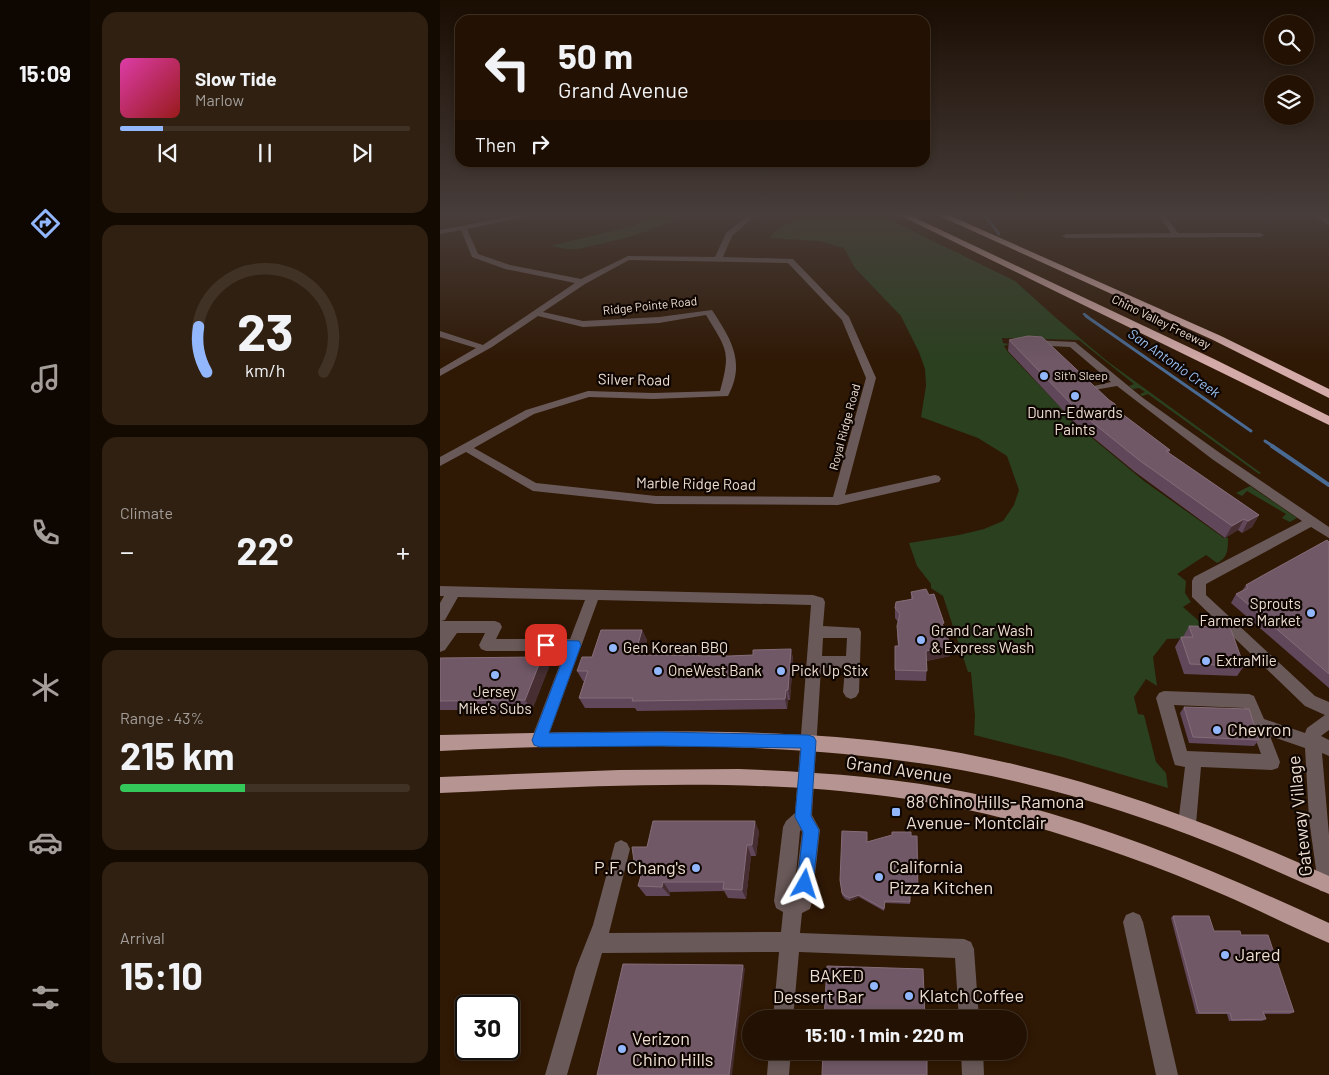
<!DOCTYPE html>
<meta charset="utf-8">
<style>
body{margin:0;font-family:Barlow,sans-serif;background:#2f2012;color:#f1f3f6;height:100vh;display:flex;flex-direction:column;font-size:19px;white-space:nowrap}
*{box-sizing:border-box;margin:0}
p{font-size:16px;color:#a39e9a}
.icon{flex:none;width:28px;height:28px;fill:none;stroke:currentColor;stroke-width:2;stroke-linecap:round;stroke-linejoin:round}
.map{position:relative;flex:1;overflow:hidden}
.panel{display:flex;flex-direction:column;gap:12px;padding:12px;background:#130a02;width:350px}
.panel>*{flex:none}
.hud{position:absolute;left:15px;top:15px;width:475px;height:152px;border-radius:15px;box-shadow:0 2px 8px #0003,0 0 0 1px #403225;background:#231203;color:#f1f3f6;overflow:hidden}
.controls{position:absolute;left:824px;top:15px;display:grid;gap:10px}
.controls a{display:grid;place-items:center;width:50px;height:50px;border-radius:50%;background:#231203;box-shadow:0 2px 8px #0003,0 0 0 1px #403225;font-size:25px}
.speed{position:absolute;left:15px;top:995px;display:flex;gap:10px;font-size:25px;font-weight:700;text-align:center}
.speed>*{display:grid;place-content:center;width:65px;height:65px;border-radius:50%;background:#231203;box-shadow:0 2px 8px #0003,0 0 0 1px #403225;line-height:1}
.speed .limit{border:2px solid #111;border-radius:8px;background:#fff;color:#111}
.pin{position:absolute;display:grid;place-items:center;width:42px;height:42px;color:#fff;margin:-21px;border-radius:10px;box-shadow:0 2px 8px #0006}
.me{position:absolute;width:55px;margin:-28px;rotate:6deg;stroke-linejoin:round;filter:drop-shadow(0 0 4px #0008)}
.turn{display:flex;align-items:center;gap:18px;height:105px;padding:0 20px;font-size:22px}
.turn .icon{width:65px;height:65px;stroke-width:2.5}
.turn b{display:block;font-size:35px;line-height:42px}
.then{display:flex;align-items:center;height:48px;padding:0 20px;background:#0003;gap:10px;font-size:19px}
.big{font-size:38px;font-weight:700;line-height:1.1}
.panel .widget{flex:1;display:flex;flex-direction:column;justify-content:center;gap:8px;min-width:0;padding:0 18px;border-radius:15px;background:#2f2012}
.panel .dial{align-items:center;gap:0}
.dial svg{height:130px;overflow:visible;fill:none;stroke:#403225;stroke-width:7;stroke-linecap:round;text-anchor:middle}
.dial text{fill:#f1f3f6;stroke:none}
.song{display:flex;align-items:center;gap:15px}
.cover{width:60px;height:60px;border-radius:8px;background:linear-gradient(135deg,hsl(320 70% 55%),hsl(0 70% 35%))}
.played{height:5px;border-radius:2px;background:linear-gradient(90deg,#92b7fd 15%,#403225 15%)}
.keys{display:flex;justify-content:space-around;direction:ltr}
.heat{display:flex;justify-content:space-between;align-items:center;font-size:28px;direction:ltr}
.charge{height:8px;border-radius:4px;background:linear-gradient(90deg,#34c759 43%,#403225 0)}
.trip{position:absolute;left:302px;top:1010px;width:285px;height:50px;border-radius:25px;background:#231203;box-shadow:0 2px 8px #0003,0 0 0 1px #403225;font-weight:700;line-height:50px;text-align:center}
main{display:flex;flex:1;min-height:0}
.tabs{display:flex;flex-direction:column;width:90px;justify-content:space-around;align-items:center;background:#0e0701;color:#a39e9a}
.tabs .icon{width:35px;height:35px}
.tabs .active{color:#92b7fd}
.tabs b{font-size:22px;color:#f1f3f6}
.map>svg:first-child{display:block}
.green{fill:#2a401f}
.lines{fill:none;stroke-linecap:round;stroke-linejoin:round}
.stream-far2{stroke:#496a93;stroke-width:2.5}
.stream-far1{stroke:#496a93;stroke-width:3}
.stream{stroke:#496a93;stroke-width:4}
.minor{fill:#695958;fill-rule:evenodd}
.major{fill:#b69492;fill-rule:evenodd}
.highway{fill:#d4aba9;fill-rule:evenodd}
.wall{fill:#61475a}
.shaded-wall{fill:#462e32}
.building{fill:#705867;stroke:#846d78}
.route{fill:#1a73e8;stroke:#114b97}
.poi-dot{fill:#92b7fd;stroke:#0f0601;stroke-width:2}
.labels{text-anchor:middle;stroke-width:4.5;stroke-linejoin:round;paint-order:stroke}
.far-street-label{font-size:12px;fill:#eeded2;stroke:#0f0601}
.far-poi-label{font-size:12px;fill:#eeded2;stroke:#0f0601;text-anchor:start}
.far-water-label{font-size:14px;font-style:italic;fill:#99c2f5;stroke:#0f0601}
.street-label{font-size:15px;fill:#eeded2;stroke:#0f0601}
.poi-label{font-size:15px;fill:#eeded2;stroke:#0f0601;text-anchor:start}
.near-poi-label{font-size:18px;fill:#eeded2;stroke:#0f0601;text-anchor:start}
.near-street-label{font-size:18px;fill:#eeded2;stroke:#0f0601}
</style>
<main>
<nav class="tabs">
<b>15:09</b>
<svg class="icon active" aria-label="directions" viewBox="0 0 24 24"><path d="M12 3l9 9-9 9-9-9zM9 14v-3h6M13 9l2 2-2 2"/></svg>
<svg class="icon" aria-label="music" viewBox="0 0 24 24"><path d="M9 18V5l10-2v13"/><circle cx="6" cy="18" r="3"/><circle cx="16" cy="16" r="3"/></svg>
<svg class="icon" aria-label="phone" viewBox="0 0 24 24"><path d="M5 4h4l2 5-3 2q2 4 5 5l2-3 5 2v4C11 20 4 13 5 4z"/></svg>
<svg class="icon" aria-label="climate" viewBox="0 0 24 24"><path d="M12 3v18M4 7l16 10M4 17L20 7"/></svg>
<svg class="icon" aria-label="car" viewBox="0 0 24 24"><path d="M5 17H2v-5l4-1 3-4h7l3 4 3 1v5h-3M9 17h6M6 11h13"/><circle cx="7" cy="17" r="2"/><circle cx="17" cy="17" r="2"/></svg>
<svg class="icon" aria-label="filters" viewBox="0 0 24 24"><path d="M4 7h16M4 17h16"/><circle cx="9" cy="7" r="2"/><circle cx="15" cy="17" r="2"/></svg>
</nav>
<section class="panel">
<div class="widget">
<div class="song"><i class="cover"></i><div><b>Slow Tide</b><p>Marlow</p></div></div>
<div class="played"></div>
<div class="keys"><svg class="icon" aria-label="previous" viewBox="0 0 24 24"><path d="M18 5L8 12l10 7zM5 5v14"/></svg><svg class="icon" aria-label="pause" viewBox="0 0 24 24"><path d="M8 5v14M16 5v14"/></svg><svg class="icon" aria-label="next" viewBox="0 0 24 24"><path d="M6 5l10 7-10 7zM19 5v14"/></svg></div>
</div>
<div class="widget dial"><svg viewBox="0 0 100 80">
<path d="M14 69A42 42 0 1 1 86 69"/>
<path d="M14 69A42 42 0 0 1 9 41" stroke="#92b7fd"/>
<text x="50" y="56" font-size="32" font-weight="700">23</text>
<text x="50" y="72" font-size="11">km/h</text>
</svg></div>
<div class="widget"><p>Climate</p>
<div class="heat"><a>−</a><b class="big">22°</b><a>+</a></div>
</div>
<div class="widget"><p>Range · 43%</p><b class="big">215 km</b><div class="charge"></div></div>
<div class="widget"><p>Arrival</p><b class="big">15:10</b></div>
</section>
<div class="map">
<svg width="889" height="1075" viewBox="0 0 889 1075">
<rect width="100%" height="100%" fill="#2f1804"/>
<g class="green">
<path d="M221,213h21c-29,21 -71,29 -106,36 -8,1 -18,-2 -26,-3l83,-20z"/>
<path d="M367,213h69l139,68 41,37 51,43 154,112 -2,1 -111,-80 -6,2 -2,-2 5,-2 -6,-4 -6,1 -4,-3 5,-2 -55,-44 -77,-2 1,5 6,1 -5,2 4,6 55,58 -2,1 2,2 19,-6 -1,8 -11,4 -3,-2 77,64 80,57h4c0,11 0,20 -11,25l-11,-8 -29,19 9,7 -1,12 6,9 -8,5 34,30 -50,2 -14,18 4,29 -11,-7 -12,18 4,17 6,1 12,47 10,11 2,15 -106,-31 -88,-22 1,-19 -4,-44h-3l-25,-76 -12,-8v-4l-14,-18 -8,-23 50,-8 25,-6 19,-8 11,-16 5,-15 -12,-34 -29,-18 -57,-21 5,-31 -1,-17 -6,-17 -18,-36 -46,-48 -11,-20 -25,-7 -49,-3 5,-7z"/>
<path d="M810,486l47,32 -7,4 -8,-4 4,-4 -39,-23 -5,5 -6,-3z"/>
</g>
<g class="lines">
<g class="stream-far2">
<path d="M543,213l16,21"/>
<path d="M644,314l4,3"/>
</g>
<g class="stream-far1">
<path d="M646,316l165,115"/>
<path d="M825,441l9,6"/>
</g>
<path class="stream" d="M832,446l57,39"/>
<g class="minor">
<path d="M90,213h13l-76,16 11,25 32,11 71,14 47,-23 87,1 11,-24 25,-20h7l-26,23 -9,21 70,2 56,58 27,61 -31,117 90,-20 4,1 2,3 -2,3 -101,23 -182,-1 -123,-13 -67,-39 -26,14v-9l86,-47 62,-19 65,2 67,-2c11,-40 7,-41 -14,-76l-47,8 -76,4 -45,-11 -46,31 -52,29v-7l36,-21 -36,-11v-6l43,14 92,-62 -70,-14 -33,-12 -11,-27 -21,4v-4zM189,260l159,3 54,57 24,58 -33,119 -177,-1 -120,-13 -62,-35 60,-34 55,-17 64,2 75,-3c18,-34 3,-57 -16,-86l-53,7 -76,4 -40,-9 42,-28z"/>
<path d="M717,213h6l15,20h82l4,2 -4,2 -194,1 -4,-2 4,-2 105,-1z"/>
<path d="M873,213h7l9,7v6z"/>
<path d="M592,340l43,2 68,56 77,55 109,74v11l-18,-11 -105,57v11l109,101 14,6v28l-8,6 8,4v16l-7,-3 7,82v57l-9,-1 -2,-7 -9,-65 -4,-71 -35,-12 10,26 -2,6 -6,2 -71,-3 -5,57 -3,6 -6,3 -6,-3 -3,-6 7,-57 -10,-2 -2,-6 -17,-61 3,-5 5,-2 85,3 5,2 10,23 41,14 2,-5 18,-13 -20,-9 -113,-109v-16l2,-4 108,-56 -90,-62 -95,-73 -23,4v-4l17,-4 -41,-35 -41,-2 -2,-2zM734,705l70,3 17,46 -74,-3z"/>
<path d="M0,586l373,9 10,3 2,4 -2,24 36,2 2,4 -2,60 -3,5 -5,2 -5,-2 -3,-5 2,-24h-24l-9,147 8,15 -8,72 -2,7 -8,4 -2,20 164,6 7,3 3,7 5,70h-20l-4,-61 -156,-6 -6,67h-20l6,-67 -177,1 -35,122h-22l31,-107 17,-43 22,-82 6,-3 6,3 3,6 -21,84 172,-1 2,-20 -7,-4 -2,-7 9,-74 3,-6 9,-8 16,-208 -213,-5 -51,140 -2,5 -6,2 -6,-2 -2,-5 34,-89h-79l-5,-2 -2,-4 6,-12h-28l-12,17 -5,2v-49l4,-7h-4zM18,597l127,3 -15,39h-74l6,-12 -2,-4 -5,-2h-54l4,-1zM383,638h24l-1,18h-24zM361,830l1,2 -8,65 6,-66z"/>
<path d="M693,912l7,3 3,7 35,153h-22l-33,-153 3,-7z"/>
<path d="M329,1051h22l-2,24h-22z"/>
<path d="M521,1051h22l1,24h-22z"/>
</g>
<g class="major">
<path d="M143,732c110,-1 219,-2 328,13 146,20 284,71 418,131v18c-31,-13 -61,-27 -92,-40 -62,-26 -126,-48 -191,-65 -131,-35 -265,-43 -400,-43 -69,0 -137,1 -206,5v-16z"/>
<path d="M299,769c78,3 156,8 232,24 125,27 243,77 358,130v20c-35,-15 -70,-33 -105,-48 -64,-28 -131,-52 -199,-71 -190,-53 -390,-40 -585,-31v-16l179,-7z"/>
</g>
<g class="highway">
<path d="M455,213h10l309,146 115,57v9z"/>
<path d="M493,213h11l277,123 108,53v9l-116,-58z"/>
</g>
</g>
<g class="wall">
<path d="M569,340l108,70 53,40 -1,3 90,62 -7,12 -10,6 -4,-3 -13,8 -90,-66 -62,-51 -65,-70z"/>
<path d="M889,542v146l-98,-85 5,-9 6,-3 4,-6z"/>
<path d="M471,592l18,3 15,32 6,29 -23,5 -1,20 -31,-1v-34h3l-1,-10 1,-14 -3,-4v-10l16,-8z"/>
<path d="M749,626l55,40 -7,10 -53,-2 -9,-27 6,-10h2z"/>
<path d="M202,630l5,10 -4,15 86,1 24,-1 38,-6 2,10 -3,41h-2l-1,9 -150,2 -2,-3h-50l-6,-10 5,-17h-1l-6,-10 15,-14z"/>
<path d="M0,658l109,9 -17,43h-92z"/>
<path d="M744,707l75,33 -5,6 -65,-3 -9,-30z"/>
<path d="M319,831l-3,25h-5l-5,43 -18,-1 -4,-7 -54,1v4h-24l-8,-10 3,-9 -5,-5 1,-8 -3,-3 13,-14z"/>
<path d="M427,842l51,51v2l-8,1v8l-25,-1 -1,8 -25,-14 -9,4 -5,-2 -3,-4 -2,-15z"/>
<path d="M733,916l41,15 27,4 53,77 -4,2h-26l2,5 -4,2h-33l-2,-7h-31l-25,-96z"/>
</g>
<g class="shaded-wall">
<path d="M819,515l-7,12 -10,6 6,-12z"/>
<path d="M804,519l-6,11 -13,8 7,-12z"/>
<path d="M202,630l5,10 -7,25 -5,-10z"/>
<path d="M511,646l-1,10 -24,5v-10z"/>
<path d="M351,649l2,10 -3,41 -2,-10z"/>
<path d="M102,657l7,10 -17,43 -7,-10z"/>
<path d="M346,690l2,10 -1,9 -2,-10z"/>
<path d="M315,821l4,10 -3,25 -4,-11z"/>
<path d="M307,845l4,11 -5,43 -4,-9z"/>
<path d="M223,882l7,10v4l-8,-9z"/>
<path d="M419,895v2l-9,4v-3z"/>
<path d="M303,965l2,4 -13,106h-3z"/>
</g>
<g class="building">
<path d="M588,336l14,1 67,63 6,4 2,6 53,40 -4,1 93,64 -11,6 -4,-2 -12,7 -93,-66 -63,-51 -67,-69z"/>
<path d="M887,540l2,2v132l-93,-80 12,-6 -2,-3 14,-8z"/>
<path d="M486,589l3,6 5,-1 10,29 -2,1 9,22 -25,5 1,20 -32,-1v-24h4l-2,-20 3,-12 -5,-6 1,-6 17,-3 -2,-7z"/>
<path d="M749,626l41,1 14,39 -54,-2 -9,-27h12z"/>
<path d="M161,630h41l-7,25 94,1 24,-1v-5l38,-1 -3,41h-2l-1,9 -153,2 1,-3h-54l9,-27h-11l5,-14h10z"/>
<path d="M102,657l-17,43 -85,1v-43z"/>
<path d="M744,707l65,2 10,31 -66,-3z"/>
<path d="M213,821h102l-3,24h-5l-5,45 -19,-1 1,-7h-61l-1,5 -24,-1 4,-14h-6l1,-11h-3l-2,-14h15z"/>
<path d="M402,831l25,1v10l25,-7v-3h19v4h6l1,57 -8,1v8l-25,-1 -1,8 -25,-14 -9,3 -5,-2 -3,-3 -2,-13z"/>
<path d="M733,916h36l5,15h26l1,4h27l26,77h-31l3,7 -34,1 -2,-7h-31z"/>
<path d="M183,964l120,1 -14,110h-132z"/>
<path d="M387,966l96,3 2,50h-101z"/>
<path d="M383,1051h104v24h-105z"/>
</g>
<linearGradient id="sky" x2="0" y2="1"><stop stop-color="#1a0d02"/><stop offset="0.59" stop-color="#473d3a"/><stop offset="1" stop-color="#473d3a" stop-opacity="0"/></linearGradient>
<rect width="889" height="363" fill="url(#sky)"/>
<path class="route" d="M106,640l33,1 2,4 -32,88 112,-1 147,3 6,2 2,4 -5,75 8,14 -6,54 -2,6 -6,2 -6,-2 -2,-6 6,-52 -8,-15 6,-69 -140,-2 -121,1 -6,-2 -2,-5 34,-89 -24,-2 -2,-4 2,-4z"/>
<g class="poi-dot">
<circle cx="604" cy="376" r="5"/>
<circle cx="635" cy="396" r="5"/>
<circle cx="871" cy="613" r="5"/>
<circle cx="481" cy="640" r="5"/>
<circle cx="173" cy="648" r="5"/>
<circle cx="766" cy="661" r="5"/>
<circle cx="218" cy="671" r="5"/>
<circle cx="341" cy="671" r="5"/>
<circle cx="55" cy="675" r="5"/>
<circle cx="777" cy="730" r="5"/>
<rect x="451" y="807" width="10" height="10" rx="2.5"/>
<circle cx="256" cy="868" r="5"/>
<circle cx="439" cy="877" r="5"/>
<circle cx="785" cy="955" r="5"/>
<circle cx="434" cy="986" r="5"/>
<circle cx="469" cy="996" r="5"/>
<circle cx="182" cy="1049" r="5"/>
</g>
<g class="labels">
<g class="far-street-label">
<text transform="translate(210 306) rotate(-6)" y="4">Ridge Pointe Road</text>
<text transform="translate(721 322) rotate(26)" y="4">Chino Valley Freeway</text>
<text transform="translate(405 427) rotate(-75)" y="4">Royal Ridge Road</text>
</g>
<g class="far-poi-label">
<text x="614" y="380">Sit'n Sleep</text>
</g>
<g class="far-water-label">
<text transform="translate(734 363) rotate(35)" y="5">San Antonio Creek</text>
</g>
<g class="street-label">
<text transform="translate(194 380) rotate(1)" y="5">Silver Road</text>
<text transform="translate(256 484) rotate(1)" y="5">Marble Ridge Road</text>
</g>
<g class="poi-label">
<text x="635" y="418" text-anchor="middle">Dunn-Edwards<tspan x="635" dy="17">Paints</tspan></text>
<text x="861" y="609" text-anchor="end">Sprouts<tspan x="861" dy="17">Farmers Market</tspan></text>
<text x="491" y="636">Grand Car Wash<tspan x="491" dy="17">&amp; Express Wash</tspan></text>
<text x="183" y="653">Gen Korean BBQ</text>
<text x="776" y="666">ExtraMile</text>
<text x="228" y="676">OneWest Bank</text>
<text x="351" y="676">Pick Up Stix</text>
<text x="55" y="697" text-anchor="middle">Jersey<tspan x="55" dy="17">Mike's Subs</tspan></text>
</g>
<g class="near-poi-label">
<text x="787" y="736">Chevron</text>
<text x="466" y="808">88 Chino Hills- Ramona<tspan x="466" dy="21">Avenue- Montclair</tspan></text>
<text x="449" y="873">California<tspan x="449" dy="21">Pizza Kitchen</tspan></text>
<text x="246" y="874" text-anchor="end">P.F. Chang's</text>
<text x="795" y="961">Jared</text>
<text x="424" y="982" text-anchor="end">BAKED<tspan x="424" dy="21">Dessert Bar</tspan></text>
<text x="479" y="1002">Klatch Coffee</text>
<text x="192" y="1045">Verizon<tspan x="192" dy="21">Chino Hills</tspan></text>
</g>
<g class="near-street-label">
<text transform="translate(459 770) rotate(8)" y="6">Grand Avenue</text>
<text transform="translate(860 816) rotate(-96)" y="6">Gateway Village</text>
</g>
</g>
</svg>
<div class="controls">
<a><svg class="icon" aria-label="search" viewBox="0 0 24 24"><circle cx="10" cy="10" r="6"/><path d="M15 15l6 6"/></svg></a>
<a><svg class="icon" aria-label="layers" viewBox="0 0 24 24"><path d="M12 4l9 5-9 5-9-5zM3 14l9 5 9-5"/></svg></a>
</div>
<div class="speed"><div class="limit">30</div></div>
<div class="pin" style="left:106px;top:645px;background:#d93025"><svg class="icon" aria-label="arrive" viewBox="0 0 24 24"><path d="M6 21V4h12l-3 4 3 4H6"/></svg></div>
<svg class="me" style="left:365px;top:884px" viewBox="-20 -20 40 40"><path d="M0-17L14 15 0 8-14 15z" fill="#1a73e8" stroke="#fff" stroke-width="4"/></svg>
<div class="trip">15:10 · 1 min · 220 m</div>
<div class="hud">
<div class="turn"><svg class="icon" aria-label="left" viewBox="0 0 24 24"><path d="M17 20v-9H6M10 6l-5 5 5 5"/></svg><div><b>50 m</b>Grand Avenue</div></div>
<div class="then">Then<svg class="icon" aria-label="right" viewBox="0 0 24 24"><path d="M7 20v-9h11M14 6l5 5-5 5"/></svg></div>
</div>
</div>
</main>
